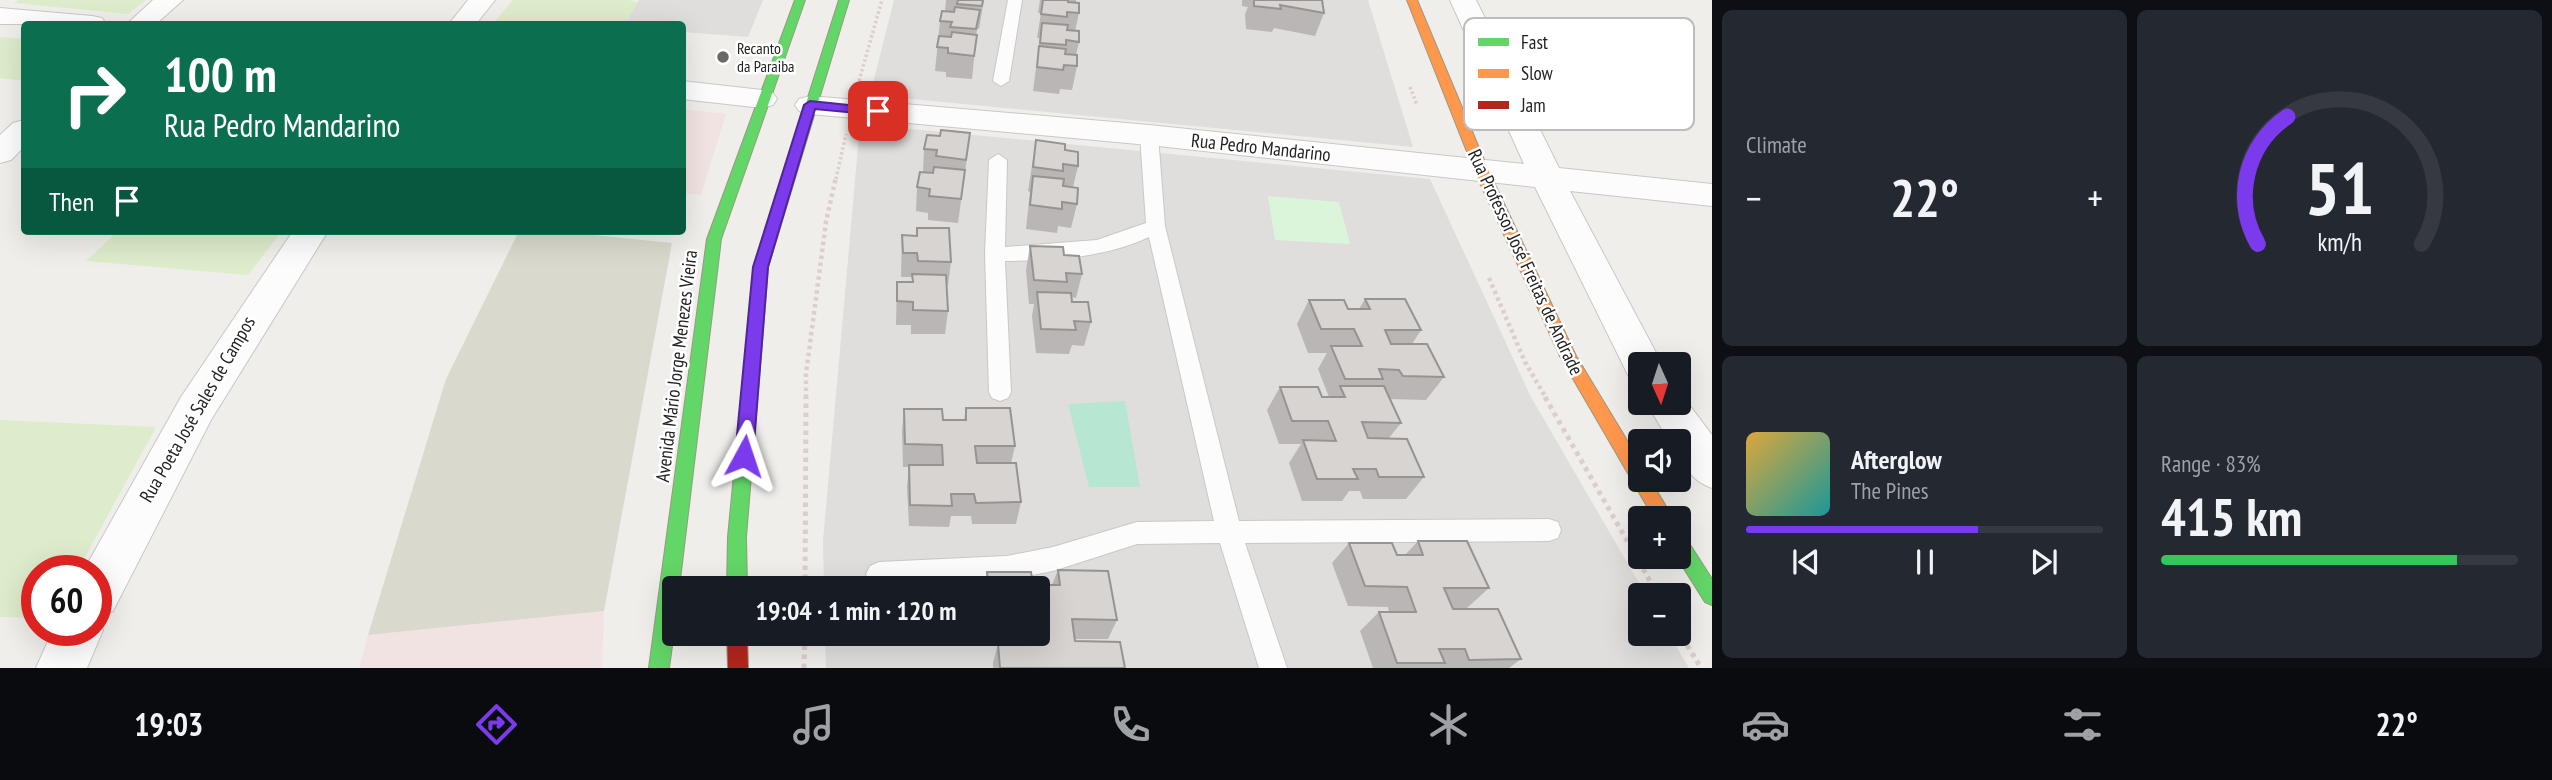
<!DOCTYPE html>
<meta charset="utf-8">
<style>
body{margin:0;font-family:"PT Sans Narrow",sans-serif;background:#242831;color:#f1f3f6;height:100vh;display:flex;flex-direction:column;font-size:26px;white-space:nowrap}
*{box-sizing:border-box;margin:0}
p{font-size:23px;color:#9ea1a6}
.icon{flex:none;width:38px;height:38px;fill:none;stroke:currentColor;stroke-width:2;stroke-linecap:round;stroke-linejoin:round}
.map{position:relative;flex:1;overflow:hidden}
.sheet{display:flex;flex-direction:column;gap:10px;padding:10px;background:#0d0f14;width:840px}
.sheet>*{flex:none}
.top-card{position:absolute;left:21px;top:21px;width:665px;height:214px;border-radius:7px;box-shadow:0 7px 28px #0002;background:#0b6e4f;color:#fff;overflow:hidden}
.needle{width:46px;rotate:177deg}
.fabs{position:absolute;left:1628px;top:352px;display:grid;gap:14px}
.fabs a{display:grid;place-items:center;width:63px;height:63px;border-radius:7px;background:#171b24;box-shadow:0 7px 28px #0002;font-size:35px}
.speed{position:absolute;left:21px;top:555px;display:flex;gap:14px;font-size:35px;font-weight:700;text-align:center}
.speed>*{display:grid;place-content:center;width:91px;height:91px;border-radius:50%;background:#171b24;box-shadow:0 7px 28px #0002;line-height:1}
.speed .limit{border:10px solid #d22;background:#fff;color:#111}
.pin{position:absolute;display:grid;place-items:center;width:60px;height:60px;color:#fff;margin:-30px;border-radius:14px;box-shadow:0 4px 10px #0006}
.me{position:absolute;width:77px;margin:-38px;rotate:5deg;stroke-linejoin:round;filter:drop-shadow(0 0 5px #0008)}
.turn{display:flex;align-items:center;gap:24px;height:147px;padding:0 28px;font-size:32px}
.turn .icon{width:91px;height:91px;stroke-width:2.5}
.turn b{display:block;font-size:49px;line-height:60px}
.then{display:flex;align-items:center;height:66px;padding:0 28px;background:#0003;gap:14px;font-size:26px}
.big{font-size:52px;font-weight:700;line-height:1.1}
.sheet .card{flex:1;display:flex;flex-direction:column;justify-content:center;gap:10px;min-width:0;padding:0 24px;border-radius:10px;background:#242831}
.sheet .dial{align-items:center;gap:0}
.dial svg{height:182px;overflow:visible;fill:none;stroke:#363941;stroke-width:7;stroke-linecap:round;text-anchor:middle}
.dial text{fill:#f1f3f6;stroke:none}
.song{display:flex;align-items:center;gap:21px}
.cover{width:84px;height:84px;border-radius:10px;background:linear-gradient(135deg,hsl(40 70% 55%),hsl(180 70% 35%))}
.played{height:7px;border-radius:4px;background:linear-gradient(90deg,#7c3aed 65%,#363941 65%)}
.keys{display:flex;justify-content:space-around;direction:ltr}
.heat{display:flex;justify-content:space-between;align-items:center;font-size:38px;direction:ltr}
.charge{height:10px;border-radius:5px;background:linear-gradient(90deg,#34c759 83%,#363941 0)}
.sheet .tiles{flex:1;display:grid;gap:10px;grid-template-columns:repeat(2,1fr)}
.trip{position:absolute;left:662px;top:576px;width:388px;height:70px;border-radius:7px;background:#171b24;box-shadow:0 7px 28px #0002;font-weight:700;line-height:70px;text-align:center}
.dock{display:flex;height:112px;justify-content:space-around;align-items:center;background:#090b0e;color:#9ea1a6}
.dock .icon{width:49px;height:49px}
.dock .on{color:#7c3aed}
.dock b{font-size:32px;color:#f1f3f6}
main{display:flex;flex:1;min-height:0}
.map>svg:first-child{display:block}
.residential{fill:#dfdedc}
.commercial{fill:#f1e3e1}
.construction{fill:#d9d9cd}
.grass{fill:#ddeccb}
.park{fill:#daf5da}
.pitch{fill:#b7e6d2}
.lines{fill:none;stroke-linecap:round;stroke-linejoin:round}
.lane-casing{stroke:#c9c8c7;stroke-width:2}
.street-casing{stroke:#c9c8c7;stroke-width:2}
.fast-casing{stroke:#999a82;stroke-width:2}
.slow-casing{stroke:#999a82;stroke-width:2}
.jam-casing{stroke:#999a82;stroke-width:2}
.path-far2{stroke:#dccecd;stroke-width:3.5;stroke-dasharray:2.5 2.5;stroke-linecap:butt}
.path-far1{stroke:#dccecd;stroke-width:4.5;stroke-dasharray:3.5 3.5;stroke-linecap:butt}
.path{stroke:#dccecd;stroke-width:5;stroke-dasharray:4.5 4.5;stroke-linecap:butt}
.lane{fill:#fdfcfc;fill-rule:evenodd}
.street{fill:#fdfcfc;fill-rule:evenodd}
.fast{fill:#63d668;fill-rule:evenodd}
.slow{fill:#ff974d;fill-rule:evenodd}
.jam{fill:#b3261e;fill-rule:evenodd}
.wall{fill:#b9b6b5}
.building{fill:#d7d4d2;stroke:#969493;stroke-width:2}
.route{fill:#7c3aed;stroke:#51269a;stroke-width:2}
.poi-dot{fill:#6a6968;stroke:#fff;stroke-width:2.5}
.labels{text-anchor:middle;stroke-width:5;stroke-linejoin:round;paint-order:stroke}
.far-poi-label{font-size:16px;fill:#222;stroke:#fff;text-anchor:start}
.street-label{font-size:19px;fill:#222;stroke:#fff}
.key{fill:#fff;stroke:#bdbdbd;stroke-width:2}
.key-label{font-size:19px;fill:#222}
</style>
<main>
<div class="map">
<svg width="1712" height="668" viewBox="0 0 1712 668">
<rect width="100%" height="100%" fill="#f0eeeb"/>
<g class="residential">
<path d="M639,0h124l-15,37 -65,-5 -1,-8h-57z"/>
<path d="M894,0h474l45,147 -543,-52z"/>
<path d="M860,124l570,55 101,218 115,198h-6v39h29l20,34h-863l-1,-34h213v-46h-214l-1,-47z"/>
</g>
<g class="commercial">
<path d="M682,109l44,5 -25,81 -18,-2z"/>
<path d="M604,611l-2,57h-243l9,-33z"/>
</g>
<path class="construction" d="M519,231h34l119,12 -68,368 -236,24 78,-256z"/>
<g class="grass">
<path d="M19,0h127l-18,14 -113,-11z"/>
<path d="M513,0h115l10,2 -13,22h-132z"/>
<path d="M0,37l24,2v42l-24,-3z"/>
<path d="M118,231h164l-34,44 -162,-14z"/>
<path d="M0,420l156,7 -78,143h-41v48l-37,-1z"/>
</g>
<path class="park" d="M1268,196l71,6 11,42 -75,-4z"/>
<path class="pitch" d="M1125,401l15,86h-51l-21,-83z"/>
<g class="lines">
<g class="lane-casing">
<g id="lane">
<path d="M1008,0h14l-13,81 -8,5 -8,-5z"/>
<path d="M1149,130l9,5 7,91 74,295 310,-2 9,3 3,8 -3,8 -9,3 -304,2 42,125h-28l-39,-125 -83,1 -84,27 -46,9 -128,6 -9,-4 -4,-8 4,-8 9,-4 128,-6 46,-9 84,-25 77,-1 -65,-284c-45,21 -95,23 -144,24l6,131 -3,6 -8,3 -8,-3 -3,-6 -4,-138 4,-94 9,-6 9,6 -2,87 92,-7 49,-17 -6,-88z"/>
</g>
</g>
<g class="street-casing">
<g id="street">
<path d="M153,0h30l-27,24h-29z"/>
<path d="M468,0h27l-19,24h-27z"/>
<path d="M1450,0h26l83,168 153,16v22l-142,-15 92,173h-22v15l-12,-4 -93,-188 -386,-42 -339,-31 -11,-3 -4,-6 4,-6 11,-3 339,29 375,39z"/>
<path d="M0,8l92,8 10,2 4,6h-106z"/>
<path d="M682,81l80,9 11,3 4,6 -4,6 -11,3 -80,-9z"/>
<path d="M24,120v27l-13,13 -11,3v-28l13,-12z"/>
<path d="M293,231h35l-117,189 -98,191 -15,6 5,13 -16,38h-51l17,-38h43v-60h-12l97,-173z"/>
<path d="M1678,390l34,45v53c-20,-7 -34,-25 -34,-47h-9l-23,-39h32z"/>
</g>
</g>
<g class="fast-casing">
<g id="fast">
<path d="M795,0h10l-84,239 -42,349h-5v43l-5,37h-20l58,-429z"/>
<path d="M839,0h10l-81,267 -22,270 1,51h-20l1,-51 26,-270z"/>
<path d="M1678,535l7,2 27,42v26l-7,-3 -29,-46h2z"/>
</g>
</g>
<g class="slow-casing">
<path id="slow" d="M1407,0h10l72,172 87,184 64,106v18h10l23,38h-19l-93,-160 -86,-186z"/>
</g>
<g class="jam-casing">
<path id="jam" d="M727,634h20l1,34h-20z"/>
</g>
<g class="path-far2">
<path d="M859,81l23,-81"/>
<path d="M1410,87l7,18"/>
<path d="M836,179l10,-45"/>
</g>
<g class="path-far1">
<path d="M1489,278l36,84 21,36"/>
<path d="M806,398v-24l20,-152 10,-45"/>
</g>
<g class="path">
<path d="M1545,397l113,198"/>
<path d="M805,588l1,-191"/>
<path d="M1678,630l23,38"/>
<path d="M804,668l1,-34"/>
</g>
<use href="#lane" class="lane"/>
<use href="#street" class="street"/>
<use href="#fast" class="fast"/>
<use href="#slow" class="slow"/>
<use href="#jam" class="jam"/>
</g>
<g class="wall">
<path d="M946,0h38l-5,29h-2l-5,50 -26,-2v-5l-11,-1 5,-50 5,-10z"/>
<path d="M1040,0h36v3l3,10 -4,18 4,11 -3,13 1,11 -5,24 -12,-1 -1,5 -26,-3 7,-53h-3l4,-25h-3z"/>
<path d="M1242,0h80l2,13 -9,23 -41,-8 -2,4 -26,-3 -1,-15 3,-7 -6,-1z"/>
<path d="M927,135l40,22 -9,66 -30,-3v-7l-12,-2 1,-24 6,-15 1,-23z"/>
<path d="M1036,140l29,10 13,16 -5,21 4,17 -6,24 -13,-2 -1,7 -31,-4 4,-37 -2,-1z"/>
<path d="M902,235l49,27 -3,23h-2l2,26 -3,23h-34v-9h-15l1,-43h15v-5h-11z"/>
<path d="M1030,246l34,9 18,19 -6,24 -4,-1v5l19,20 -7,24 -12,-1 -3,9 -33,-1 -4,-37 2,-12h-5l-3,-34z"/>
<path d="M1365,299l56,31 -9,14 32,33 -18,23 -36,-1 11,24 -12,15 35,39 -18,22h-43l-3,-8h-11l-7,10h-40l-13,-38 12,-19h-22l-12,-34 13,-23 42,10h7l-11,-28 9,-16h-19l-11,-29 12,-24 39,9h11z"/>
<path d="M966,408l49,38 -4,17 10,39 -5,22h-44l-1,-8h-20l-2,11 -40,-1 -2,-39 2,-20h-6l-1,-35 2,-23 39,11h21z"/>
<path d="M1418,541l71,47 -22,20 54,51 -12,9h-136l-13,-37 19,-19h10l-1,-5 -40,-1 -16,-43 17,-20 48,12h8z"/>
<path d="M1058,570l59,50 -9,19h-34l1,2 50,27h-132v-5l5,-19h30l-1,-7h-41v-3h52v-46h-54l3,-16 46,13h19z"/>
</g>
<g class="building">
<path d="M958,0h25l-1,6 -25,-2z"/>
<path d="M1043,0h25v2l11,1v10l-12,-1v5l-26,-3z"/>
<path d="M1254,0h68l2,13 -44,-8 1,4 -27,-3z"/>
<path d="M955,7l25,3 -4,19 -26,-2 2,-5 -12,-1 2,-10 12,1z"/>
<path d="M1042,23l26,2 -1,5 12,1v11l-13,-2v5l-26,-2z"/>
<path d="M952,32l25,3 -3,21 -26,-3v-5l-11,-1 2,-11 12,1z"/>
<path d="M1039,46l27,3 -1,5 12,1v11l-13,-1 -1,5 -26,-3z"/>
<path d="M941,130l29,3 -4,27 -30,-4 1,-6 -13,-1 3,-14 13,1z"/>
<path d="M1036,140l29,4v6l13,2v14l-15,-2v7l-30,-4z"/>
<path d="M934,167l31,3 -4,29 -32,-3 1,-7 -13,-2 3,-15 13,1z"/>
<path d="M1033,176l31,3 -1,7 15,2 -1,16 -15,-2v7l-32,-4z"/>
<path d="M917,228h32l2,34 -33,-1 -1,-8h-14l-1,-18 15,1z"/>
<path d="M1030,246l33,1 1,8 15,1 3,18 -16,-1 1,9 -33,-2z"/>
<path d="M912,274l34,1 2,36 -35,-1v-8l-16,-1v-19h16z"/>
<path d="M1037,292l34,1 1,9h16l3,20 -17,-1 2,9 -35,-1z"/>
<path d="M1365,299h40l16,31h-36l6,14h36l17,33 -41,-1 -4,-6 -20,-1 4,10h-38l-14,-33h31l-8,-17h-33l-12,-29h35l4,9h22z"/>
<path d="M1340,386h44l17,37 -39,-1 6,16 39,1 17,38h-45l-3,-8h-23l5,10h-41l-14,-39 33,1 -8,-20h-36l-12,-34h38l4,10h23z"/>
<path d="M966,408h44l5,38h-40l2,17h39l5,39 -45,1 -2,-9h-23l1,12 -42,-1 -1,-40h34l-1,-20 -37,-1 -1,-35h38l1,11h23z"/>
<path d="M1418,541h49l22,47h-45l9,21h45l23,50 -52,1 -4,-11h-26l6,14h-48l-18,-51h37l-9,-25 -42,-1 -16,-43h43l5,12h26z"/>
<path d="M1058,570l50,1 9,49 -45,-1 3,22 45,1 5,26h-125l-2,-24 39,1 -2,-11h3v-46h-49l-2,-16h44l2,13h27z"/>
</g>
<path class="route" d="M810,101l68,7 6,3 -6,4 -63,-6 -47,158 -15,189 -9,7 -9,-7 18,-189 51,-162z"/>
<circle class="poi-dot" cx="723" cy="57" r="7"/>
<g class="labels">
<g class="far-poi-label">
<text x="737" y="54">Recanto<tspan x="737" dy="18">da Paraiba</tspan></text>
</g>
<g class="street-label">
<text transform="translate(1261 147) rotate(6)" y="7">Rua Pedro Mandarino</text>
<text transform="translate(1526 262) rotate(65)" y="7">Rua Professor José Freitas de Andrade</text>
<text transform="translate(676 366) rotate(-83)" y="7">Avenida Mário Jorge Menezes Vieira</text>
<text transform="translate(197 409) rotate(-60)" y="7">Rua Poeta José Sales de Campos</text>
</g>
</g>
<rect x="1464" y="18" width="230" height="112" rx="10" class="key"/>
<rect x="1478" y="38" width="31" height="8" fill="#63d668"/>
<rect x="1478" y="69" width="31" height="9" fill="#ff974d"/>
<rect x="1478" y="101" width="31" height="8" fill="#b3261e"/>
<g class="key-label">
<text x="1521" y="49">Fast</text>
<text x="1521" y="80">Slow</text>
<text x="1521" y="112">Jam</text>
</g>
</svg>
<div class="fabs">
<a><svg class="needle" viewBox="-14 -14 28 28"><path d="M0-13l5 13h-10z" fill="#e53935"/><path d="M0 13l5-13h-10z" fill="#9ea1a6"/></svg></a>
<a><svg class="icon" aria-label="sound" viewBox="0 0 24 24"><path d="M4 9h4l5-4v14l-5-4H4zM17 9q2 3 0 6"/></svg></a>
<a>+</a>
<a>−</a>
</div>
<div class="speed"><div class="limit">60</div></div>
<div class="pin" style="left:878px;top:111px;background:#d93025"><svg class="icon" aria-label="arrive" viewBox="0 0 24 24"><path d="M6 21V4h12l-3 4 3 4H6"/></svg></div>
<svg class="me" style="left:744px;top:456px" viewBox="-20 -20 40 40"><path d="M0-17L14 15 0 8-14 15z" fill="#7c3aed" stroke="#fff" stroke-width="4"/></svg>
<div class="trip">19:04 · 1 min · 120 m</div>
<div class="top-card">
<div class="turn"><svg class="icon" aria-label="right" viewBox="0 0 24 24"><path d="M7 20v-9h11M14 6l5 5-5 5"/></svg><div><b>100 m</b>Rua Pedro Mandarino</div></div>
<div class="then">Then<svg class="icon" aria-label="arrive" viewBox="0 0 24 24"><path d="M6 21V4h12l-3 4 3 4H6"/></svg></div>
</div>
</div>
<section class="sheet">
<div class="tiles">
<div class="card"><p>Climate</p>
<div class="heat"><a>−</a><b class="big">22°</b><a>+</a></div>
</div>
<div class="card dial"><svg viewBox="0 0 100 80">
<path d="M14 69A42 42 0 1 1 86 69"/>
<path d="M14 69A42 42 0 0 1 27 13" stroke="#7c3aed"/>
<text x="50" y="56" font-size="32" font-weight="700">51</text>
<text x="50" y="72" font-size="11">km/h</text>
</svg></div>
<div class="card">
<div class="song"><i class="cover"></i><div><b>Afterglow</b><p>The Pines</p></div></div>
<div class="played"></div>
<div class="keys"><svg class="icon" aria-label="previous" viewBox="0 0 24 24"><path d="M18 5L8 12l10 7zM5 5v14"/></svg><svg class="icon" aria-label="pause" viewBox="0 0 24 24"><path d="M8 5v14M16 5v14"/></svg><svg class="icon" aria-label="next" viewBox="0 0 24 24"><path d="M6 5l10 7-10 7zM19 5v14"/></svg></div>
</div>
<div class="card"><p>Range · 83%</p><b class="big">415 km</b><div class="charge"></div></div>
</div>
</section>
</main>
<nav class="dock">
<b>19:03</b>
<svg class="icon on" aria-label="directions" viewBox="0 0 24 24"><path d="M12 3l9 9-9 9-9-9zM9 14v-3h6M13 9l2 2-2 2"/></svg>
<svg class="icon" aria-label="music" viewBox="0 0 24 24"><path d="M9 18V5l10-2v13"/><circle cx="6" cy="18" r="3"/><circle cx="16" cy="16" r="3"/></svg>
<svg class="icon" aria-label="phone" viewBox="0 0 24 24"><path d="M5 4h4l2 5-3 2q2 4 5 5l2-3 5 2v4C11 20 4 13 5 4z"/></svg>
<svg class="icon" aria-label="climate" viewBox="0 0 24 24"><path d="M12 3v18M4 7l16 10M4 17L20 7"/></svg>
<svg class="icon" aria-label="car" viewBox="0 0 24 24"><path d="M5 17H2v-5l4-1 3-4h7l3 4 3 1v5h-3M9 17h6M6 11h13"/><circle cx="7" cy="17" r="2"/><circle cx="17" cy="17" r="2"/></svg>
<svg class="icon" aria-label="filters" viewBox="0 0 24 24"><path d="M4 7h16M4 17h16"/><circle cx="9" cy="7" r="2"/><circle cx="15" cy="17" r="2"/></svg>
<b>22°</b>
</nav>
